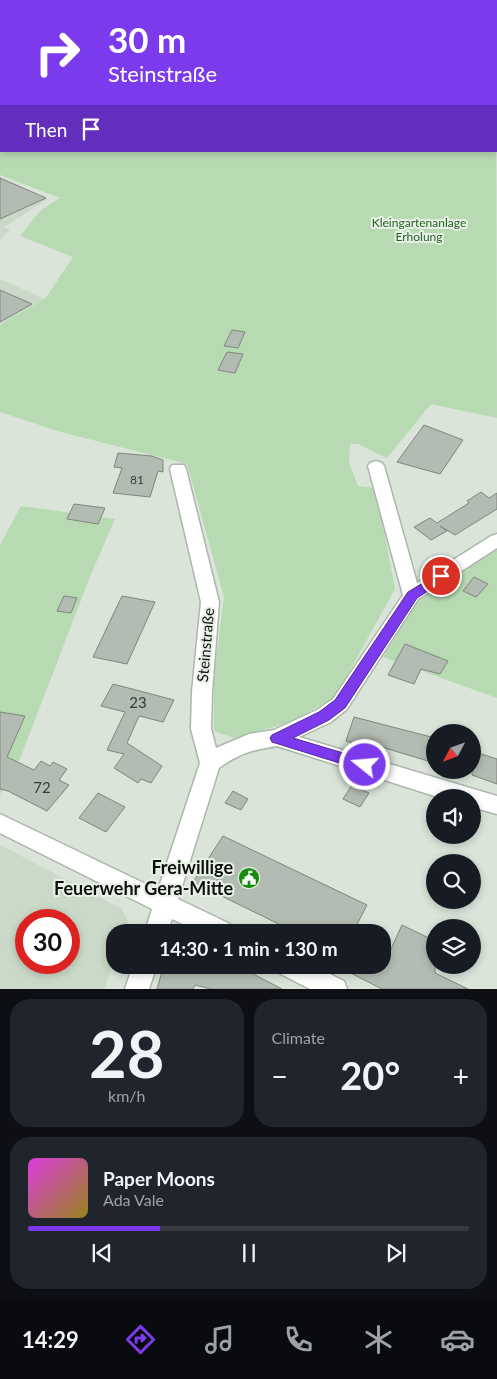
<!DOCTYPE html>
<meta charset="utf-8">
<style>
body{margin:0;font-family:Lato,sans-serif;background:#20242c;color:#f1f3f6;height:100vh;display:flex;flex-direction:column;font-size:19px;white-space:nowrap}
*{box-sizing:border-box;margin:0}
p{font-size:16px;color:#9ea1a6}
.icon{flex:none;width:28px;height:28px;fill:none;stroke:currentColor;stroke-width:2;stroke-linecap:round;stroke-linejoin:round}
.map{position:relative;height:989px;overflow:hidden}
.sheet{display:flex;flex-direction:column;gap:10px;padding:10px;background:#0d0f14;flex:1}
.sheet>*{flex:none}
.top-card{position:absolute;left:0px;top:0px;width:498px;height:152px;box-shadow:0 2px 8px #0003;background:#7c3aed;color:#fff;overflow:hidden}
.needle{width:32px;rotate:229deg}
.buttons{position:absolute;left:426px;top:724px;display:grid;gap:10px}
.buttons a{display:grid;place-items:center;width:55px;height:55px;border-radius:50%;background:#171b24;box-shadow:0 2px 8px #0003;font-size:25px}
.speed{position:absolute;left:15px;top:909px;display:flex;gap:10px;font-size:25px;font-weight:700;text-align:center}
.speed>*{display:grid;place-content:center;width:65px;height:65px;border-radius:50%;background:#171b24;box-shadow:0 2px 8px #0003;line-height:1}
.speed .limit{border:8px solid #d22;background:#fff;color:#111}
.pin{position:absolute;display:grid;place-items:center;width:42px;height:42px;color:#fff;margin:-21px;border:2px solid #fff;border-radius:50%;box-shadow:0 1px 5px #0007}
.me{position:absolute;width:55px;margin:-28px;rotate:287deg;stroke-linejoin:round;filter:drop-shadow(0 0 4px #0008)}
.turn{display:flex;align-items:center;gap:18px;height:105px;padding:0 25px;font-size:22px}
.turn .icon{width:65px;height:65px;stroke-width:2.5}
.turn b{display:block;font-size:35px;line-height:42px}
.then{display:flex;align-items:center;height:48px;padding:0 25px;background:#0003;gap:10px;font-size:19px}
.big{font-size:38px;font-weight:700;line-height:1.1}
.sheet .tile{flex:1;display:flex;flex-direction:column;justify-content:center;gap:8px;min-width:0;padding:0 18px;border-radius:20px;background:#20242c}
.sheet .dial{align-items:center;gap:0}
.dial b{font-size:65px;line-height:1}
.song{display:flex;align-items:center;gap:15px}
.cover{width:60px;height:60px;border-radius:8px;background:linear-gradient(135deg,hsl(300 70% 55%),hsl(50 70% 35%))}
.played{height:5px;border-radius:2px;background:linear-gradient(90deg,#7c3aed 30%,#363941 30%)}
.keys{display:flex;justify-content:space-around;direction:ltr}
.heat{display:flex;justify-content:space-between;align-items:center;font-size:28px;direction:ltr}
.sheet .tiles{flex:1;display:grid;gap:10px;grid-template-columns:1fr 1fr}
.tile:last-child{grid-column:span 2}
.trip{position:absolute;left:106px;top:924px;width:285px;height:50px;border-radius:20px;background:#171b24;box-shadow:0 2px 8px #0003;font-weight:700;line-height:50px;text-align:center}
.menu{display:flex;height:80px;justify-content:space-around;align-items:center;background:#090b0e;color:#9ea1a6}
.menu .icon{width:35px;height:35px}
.menu .current{color:#7c3aed}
.menu b{font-size:22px;color:#f1f3f6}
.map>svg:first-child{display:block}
.built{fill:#cad9c8;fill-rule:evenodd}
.green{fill:#b7dab2}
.building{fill:#b3bcb2;stroke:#7e877d}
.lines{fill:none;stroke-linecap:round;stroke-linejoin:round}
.street-casing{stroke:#adb6ac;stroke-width:3}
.street{fill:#fff;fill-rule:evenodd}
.route{fill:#7c3aed;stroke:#51269a}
.labels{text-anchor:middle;stroke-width:4;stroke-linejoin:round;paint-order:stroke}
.far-park-label{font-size:12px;fill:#266021;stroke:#e8f1e6}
.number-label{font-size:12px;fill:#363b36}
.street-label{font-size:15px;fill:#0d100c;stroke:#e8f1e6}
.near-number-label{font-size:15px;fill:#363b36}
.near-poi-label{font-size:18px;font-weight:bold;fill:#0d100c;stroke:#e8f1e6;text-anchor:end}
</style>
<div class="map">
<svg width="497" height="989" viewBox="0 0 497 989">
<rect width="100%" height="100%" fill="#dae4d9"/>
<g class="built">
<path d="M0,177l48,22 -44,28 6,3 -10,10z"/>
<path d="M0,279l45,20 -45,26z"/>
<path d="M0,845l122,64 6,13 -4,10h-9v26l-11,31h-104zM26,920h43v42h-43z"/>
</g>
<g class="green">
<path d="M496,75l1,343 -66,-14 -44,54 -29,-14h-8l-1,19 9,23 18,2 19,101 -60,108 -45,25 -56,16 -20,-7v-55l10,-79 -37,-133 -126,-32 -61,-20v-87l45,-26 28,-42 -53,-21 21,-26 19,-12 -60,-23v-28l1,4h495z"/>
<path d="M21,506l94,13 -24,55 -78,203 -13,17v-249z"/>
<path d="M497,548v150l-114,-41 34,-56z"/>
</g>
<g class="building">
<path d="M0,178l46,20 -46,21z"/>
<path d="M0,290l32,14 -32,18z"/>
<path d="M232,330l13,2 -7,16 -14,-2z"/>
<path d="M227,352l16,2 -8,19 -17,-3z"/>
<path d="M424,425l39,15 -23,34 -43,-12z"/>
<path d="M118,453l34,3 11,4v12l-5,-1 -8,26 -37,-4 9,-25 -8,-1z"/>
<path d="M481,492l8,6 8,-5v16l-42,26 -15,-9 7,5 -16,9 -17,-13 16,-9 7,5 32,-20 -2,-2z"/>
<path d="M74,504l31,4 -7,16 -31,-5z"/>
<path d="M474,577l14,7 -12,13 -13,-6z"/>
<path d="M64,596l13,2 -6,15 -14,-2z"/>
<path d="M122,596l33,6 -28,62 -34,-7z"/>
<path d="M405,644l43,17 -8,13 -19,-5 -7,15 -26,-9z"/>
<path d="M113,684l61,16 -11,22 -24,-6 -12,27 35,23 -11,17 -10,-4 -3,4 -24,-15 10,-14 -17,-4 18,-38 -24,-6z"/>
<path d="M0,712l25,4 -18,41 27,13 7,-9 9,5 3,-4 14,7 -8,11 10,5 -22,26 -39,-20 -8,-2z"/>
<path d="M354,717l81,21v25l-57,-17 -2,4 -4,-1 -1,4 -13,-4 2,-4 -14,-4z"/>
<path d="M472,751l25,8v25l-25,-9z"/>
<path d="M352,785l17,8 -9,14 -17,-8z"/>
<path d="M233,791l15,8 -7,11 -16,-7z"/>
<path d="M98,793l27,14 -19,25 -27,-14z"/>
<path d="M223,836l144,69 -14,27h-58l-102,-50z"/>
<path d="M402,925l33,16v32l33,16h-86l-47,-24h47v-18l8,4z"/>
<path d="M164,965h72l46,24h-71l-16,-4 -2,4h-36z"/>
</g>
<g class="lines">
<g class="street-casing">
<g id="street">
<path d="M141,0h11l1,1h-11z"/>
<path d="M399,0h16l1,1h-16z"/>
<rect x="496" y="10" width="1" height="6"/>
<rect x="496" y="69" width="1" height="6"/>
<rect x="0" y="135" width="1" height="7"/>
<path d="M376,461l6,2 2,3 33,117 74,-47 6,-2v14l-79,51 -71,110 -16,13 -32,15 198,59v18l-25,-7v-9h-31l-164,-52c-25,4 -37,7 -58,22l-41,131 52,25 3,8h-34l-27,-13 -5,13h-22l7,-23 -152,-76v-19l158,76 42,-127 -9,-34 1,-37 9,-90 -31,-133 2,-4h12l2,4 33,133 -7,90 -1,37 5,19 33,-14 25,-4 43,-20 16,-11 70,-104 -35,-129 2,-3z"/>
<path d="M133,965h24l-8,24h-24z"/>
<path d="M275,965h37l32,16 3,8h-37l-31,-16z"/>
</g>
</g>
<use href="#street" class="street"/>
</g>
<path class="route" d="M441,572l6,4 -2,4 -28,18 -72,110 -16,12 -36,18 77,23 2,4 -2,4 -5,2 -93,-29 -2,-4 2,-3 47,-23 16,-12 73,-108z"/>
<defs>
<g id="civic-disc" transform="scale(1.125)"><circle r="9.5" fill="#198b10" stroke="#e8f1e6"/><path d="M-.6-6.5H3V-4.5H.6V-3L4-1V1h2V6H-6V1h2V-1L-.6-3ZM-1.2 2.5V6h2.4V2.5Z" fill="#fff"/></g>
</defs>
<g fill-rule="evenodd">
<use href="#civic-disc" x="249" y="878"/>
</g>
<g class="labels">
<g class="far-park-label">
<text x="419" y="227">Kleingartenanlage<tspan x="419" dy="14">Erholung</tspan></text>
</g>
<g class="number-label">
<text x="137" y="484">81</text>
</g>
<g class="street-label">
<text transform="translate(206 645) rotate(-85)" y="5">Steinstraße</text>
</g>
<g class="near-number-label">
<text x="138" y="708">23</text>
<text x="42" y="793">72</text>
</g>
<g class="near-poi-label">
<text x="233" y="874">Freiwillige<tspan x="233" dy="21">Feuerwehr Gera-Mitte</tspan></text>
</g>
</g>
</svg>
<div class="buttons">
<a><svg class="needle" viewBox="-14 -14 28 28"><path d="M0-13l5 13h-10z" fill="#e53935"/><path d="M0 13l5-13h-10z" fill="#9ea1a6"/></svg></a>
<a><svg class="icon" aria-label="sound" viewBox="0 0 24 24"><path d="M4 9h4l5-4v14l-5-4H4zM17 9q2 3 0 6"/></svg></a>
<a><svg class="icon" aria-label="search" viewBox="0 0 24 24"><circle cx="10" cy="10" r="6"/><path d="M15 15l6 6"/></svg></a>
<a><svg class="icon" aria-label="layers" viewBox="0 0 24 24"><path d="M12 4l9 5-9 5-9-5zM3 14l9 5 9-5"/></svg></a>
</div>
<div class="speed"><div class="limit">30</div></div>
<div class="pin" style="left:441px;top:576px;background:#d93025"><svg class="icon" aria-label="arrive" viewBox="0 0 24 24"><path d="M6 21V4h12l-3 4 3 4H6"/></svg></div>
<svg class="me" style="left:365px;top:765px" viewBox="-20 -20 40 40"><circle r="17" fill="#7c3aed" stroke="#fff" stroke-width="3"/><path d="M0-11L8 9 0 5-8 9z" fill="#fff"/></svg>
<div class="trip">14:30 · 1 min · 130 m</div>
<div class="top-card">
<div class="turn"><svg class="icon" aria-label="right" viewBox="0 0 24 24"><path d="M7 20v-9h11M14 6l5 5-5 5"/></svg><div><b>30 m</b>Steinstraße</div></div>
<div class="then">Then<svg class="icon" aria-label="arrive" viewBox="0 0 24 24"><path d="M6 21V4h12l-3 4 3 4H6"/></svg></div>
</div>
</div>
<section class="sheet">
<div class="tiles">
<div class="tile dial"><b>28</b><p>km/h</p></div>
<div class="tile"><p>Climate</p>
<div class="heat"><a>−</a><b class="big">20°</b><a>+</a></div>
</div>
<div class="tile">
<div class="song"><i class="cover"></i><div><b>Paper Moons</b><p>Ada Vale</p></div></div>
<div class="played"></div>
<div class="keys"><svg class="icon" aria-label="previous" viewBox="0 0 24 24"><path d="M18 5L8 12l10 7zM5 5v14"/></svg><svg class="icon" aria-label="pause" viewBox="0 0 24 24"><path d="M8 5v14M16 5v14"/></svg><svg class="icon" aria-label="next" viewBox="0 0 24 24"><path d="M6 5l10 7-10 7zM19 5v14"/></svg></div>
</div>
</div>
</section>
<nav class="menu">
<b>14:29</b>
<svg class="icon current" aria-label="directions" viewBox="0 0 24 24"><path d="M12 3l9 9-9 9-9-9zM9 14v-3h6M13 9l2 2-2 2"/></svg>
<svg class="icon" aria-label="music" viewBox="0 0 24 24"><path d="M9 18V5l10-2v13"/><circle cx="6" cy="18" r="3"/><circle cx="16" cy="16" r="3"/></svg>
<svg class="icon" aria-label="phone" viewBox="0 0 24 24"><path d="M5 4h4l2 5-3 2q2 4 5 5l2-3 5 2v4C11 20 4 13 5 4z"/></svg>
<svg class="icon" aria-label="climate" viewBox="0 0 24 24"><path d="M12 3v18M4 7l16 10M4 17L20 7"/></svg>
<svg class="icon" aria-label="car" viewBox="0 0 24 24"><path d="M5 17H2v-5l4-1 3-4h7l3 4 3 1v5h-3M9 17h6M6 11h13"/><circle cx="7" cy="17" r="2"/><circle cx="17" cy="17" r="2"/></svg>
</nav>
